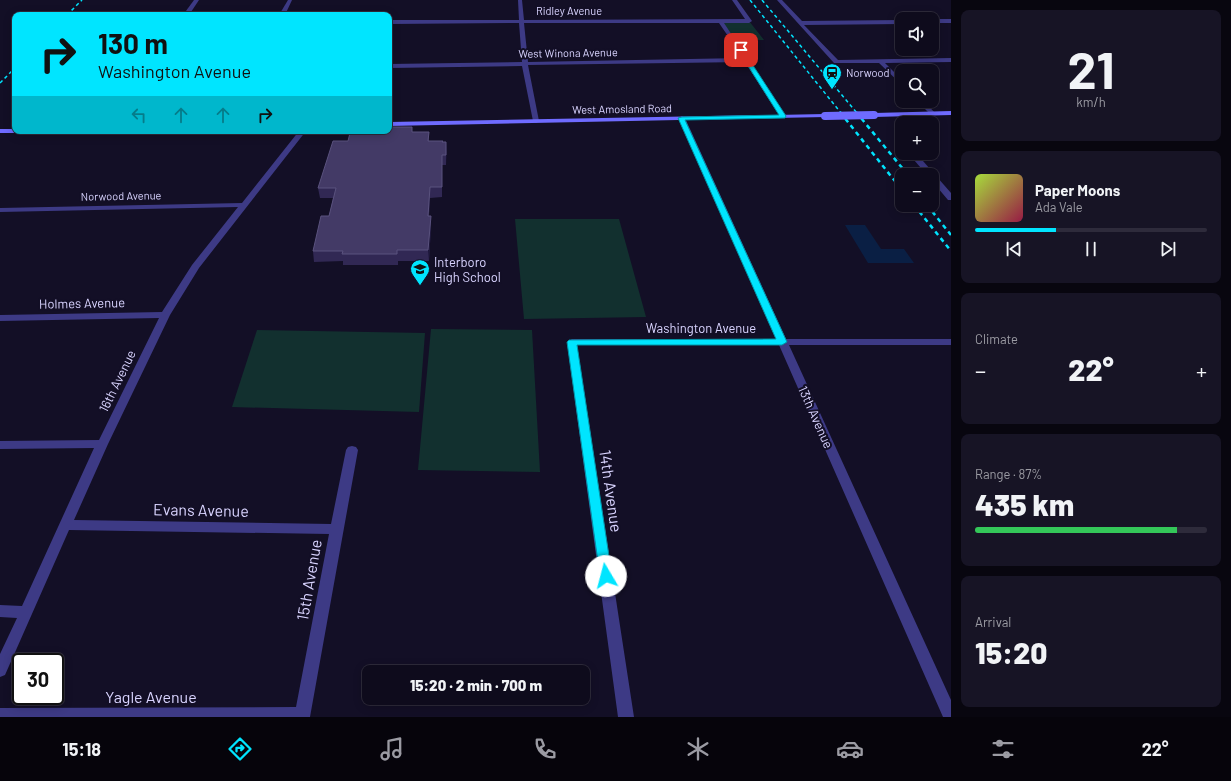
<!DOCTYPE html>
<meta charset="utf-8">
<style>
body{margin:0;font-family:Barlow,sans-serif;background:#171425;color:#f1f3f6;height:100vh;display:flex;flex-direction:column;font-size:15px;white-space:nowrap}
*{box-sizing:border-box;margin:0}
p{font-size:13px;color:#9b9ba3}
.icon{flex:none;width:22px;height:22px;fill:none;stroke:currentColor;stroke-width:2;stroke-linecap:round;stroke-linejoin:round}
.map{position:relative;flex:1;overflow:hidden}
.drawer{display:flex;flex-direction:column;gap:10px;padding:10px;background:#08060f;width:280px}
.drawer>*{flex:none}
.hud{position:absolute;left:12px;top:12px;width:380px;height:122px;border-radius:8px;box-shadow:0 2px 10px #0003,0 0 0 1px #2e2b3b;background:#00e5ff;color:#111;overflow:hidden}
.buttons{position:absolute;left:895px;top:12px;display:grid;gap:8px}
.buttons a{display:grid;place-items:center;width:44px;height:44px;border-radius:8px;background:#0e0b1c;box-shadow:0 2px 10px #0003,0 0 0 1px #2e2b3b;font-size:20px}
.speed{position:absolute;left:12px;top:653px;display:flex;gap:8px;font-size:20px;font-weight:700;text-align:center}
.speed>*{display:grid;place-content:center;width:52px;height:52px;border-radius:50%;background:#0e0b1c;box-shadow:0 2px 10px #0003,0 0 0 1px #2e2b3b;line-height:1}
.speed .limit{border:2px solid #111;border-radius:6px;background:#fff;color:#111}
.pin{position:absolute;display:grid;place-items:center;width:34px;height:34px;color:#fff;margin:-17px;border-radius:8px;box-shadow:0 2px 6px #0006}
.me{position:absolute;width:44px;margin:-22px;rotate:352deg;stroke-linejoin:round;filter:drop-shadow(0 0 3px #0008)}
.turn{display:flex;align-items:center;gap:14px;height:84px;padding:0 20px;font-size:18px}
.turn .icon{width:52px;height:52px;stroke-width:2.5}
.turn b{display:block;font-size:28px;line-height:34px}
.lanes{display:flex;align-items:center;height:38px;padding:0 20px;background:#0003;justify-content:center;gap:20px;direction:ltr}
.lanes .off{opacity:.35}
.big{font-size:30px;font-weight:800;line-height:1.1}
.drawer .card{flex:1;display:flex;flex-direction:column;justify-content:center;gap:6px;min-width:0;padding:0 14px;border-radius:8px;background:#171425}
.drawer .dial{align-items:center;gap:0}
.dial b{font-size:52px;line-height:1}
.song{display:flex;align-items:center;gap:12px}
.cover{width:48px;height:48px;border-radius:6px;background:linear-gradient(135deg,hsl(80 70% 55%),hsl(340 70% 35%))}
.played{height:4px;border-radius:2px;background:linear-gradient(90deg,#00e5ff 35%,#2e2b3b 35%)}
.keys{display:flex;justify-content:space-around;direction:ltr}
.heat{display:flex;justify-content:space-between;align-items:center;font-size:22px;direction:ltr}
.charge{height:6px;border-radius:3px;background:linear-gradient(90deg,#34c759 87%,#2e2b3b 0)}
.trip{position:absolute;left:362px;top:665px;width:228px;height:40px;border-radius:8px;background:#0e0b1c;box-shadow:0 2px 10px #0003,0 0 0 1px #2e2b3b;font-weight:800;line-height:40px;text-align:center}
.tab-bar{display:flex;height:64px;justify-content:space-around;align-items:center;background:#06040b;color:#9b9ba3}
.tab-bar .icon{width:28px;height:28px}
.tab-bar .selected{color:#00e5ff}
.tab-bar b{font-size:18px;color:#f1f3f6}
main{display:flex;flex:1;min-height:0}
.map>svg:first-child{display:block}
.green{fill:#12302f}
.water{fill:#0a1f44}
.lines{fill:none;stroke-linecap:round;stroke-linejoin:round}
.street{fill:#3d3a85;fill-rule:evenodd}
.secondary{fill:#6f6bff;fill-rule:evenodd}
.rail-far1{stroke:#00e5ff;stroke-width:1.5;stroke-dasharray:3.5 3;stroke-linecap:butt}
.rail{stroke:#00e5ff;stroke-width:2.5;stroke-dasharray:4.5 4;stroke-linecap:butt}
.secondary-bridge{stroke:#6f6bff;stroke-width:8}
.wall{fill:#312854}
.shaded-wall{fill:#1d163a}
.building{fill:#433a66;stroke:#5a527e}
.route{fill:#00e5ff;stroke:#0095a6}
.labels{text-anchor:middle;stroke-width:4;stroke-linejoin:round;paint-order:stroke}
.far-street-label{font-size:11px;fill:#d9d4ff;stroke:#130f26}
.far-poi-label{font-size:11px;fill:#d9d4ff;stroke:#130f26;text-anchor:start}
.poi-label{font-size:13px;fill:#d9d4ff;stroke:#130f26;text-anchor:start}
.street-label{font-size:13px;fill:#d9d4ff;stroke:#130f26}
.near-street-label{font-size:16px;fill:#d9d4ff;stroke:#130f26}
</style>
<main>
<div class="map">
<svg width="951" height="717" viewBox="0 0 951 717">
<rect width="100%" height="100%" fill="#130f26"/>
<g class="green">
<path d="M720,21h29l15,19h-30z"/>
<path d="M619,219l27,98 -122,2 -9,-100z"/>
<path d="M431,329l101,1 8,142 -122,-2z"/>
<path d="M257,330l168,3 -6,79 -187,-5z"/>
</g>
<path class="water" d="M845,225h20l16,24h23l10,14h-46z"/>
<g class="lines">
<g class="street">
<path d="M194,0h5l-10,15h-6z"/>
<path d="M288,0h4l-7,15h-6z"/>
<path d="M518,0h4l2,20 221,-1 -13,-19h5l15,21 -3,2h-25l62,94 -5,1 -36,-56 -217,3 11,56 -3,2 -3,-2 -11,-55 -133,2v-4l133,-2 -3,-39 -130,1v-4h130zM524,23h195l24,35 -215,4z"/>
<path d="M777,0h5l20,21 100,-1v4l-98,1 34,35 113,-2v4l-66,1 17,17v5l-23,-22h-45z"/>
<rect x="932" y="19" width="19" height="4"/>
<path d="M917,101h7l11,12v2h-4z"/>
<path d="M682,116l3,2 101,221h165v6h-162l162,355v17h-8l-164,-372h-202l57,372h-16l-51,-375 5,-3h204l-97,-221z"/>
<path d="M299,131h7l-107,137 -29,47 -62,129 -34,76 257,4 15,-74 2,-3 4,-1 4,1 2,3 -48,267h-310v-9l296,-1 33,-173 -260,-4 -64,145 -5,2v-23l17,-36 -17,-1v-12l22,1 72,-158 -94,1v-8l99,-1 60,-122 -159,3v-6l162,-3 30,-47 46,-58 -238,5v-4l242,-5z"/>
<path d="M908,153h8l35,40v7h-3l-16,-19v-6h-5z"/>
</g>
<g class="secondary">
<path d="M951,111v4l-77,2 -3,-2 3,-2z"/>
<path d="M825,114l3,2 -1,1 -438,9v-4z"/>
<path d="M0,129h15v2h3l-3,2h-15z"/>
</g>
<g class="rail-far1">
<path d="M750,0l91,113"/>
<path d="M762,0l95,113"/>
<path d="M67,15l15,-15"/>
<path d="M0,83l15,-15"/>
</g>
<g class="rail">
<path d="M840,112l62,78"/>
<path d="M856,112l52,63"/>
<path d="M914,205l37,46"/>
<path d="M927,205l24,30"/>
</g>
<path class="secondary-bridge" d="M825,116l49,-1"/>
</g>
<path class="wall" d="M413,132h16v9l17,1v23h-4v32l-12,1 -1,18 2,11 -2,34h-31v4h-55v-4l-29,1 -1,-11 16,-35 4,-18h-13l-2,-10 30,-47z"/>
<g class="shaded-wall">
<path d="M446,142l1,10 -1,13z"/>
<path d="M430,187v11l-2,29v-11z"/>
<path d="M431,216v11l-2,34 -1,-11z"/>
</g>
<path class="building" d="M389,127h23v5h17l-1,9h15l-1,1h4v13h-4v32h-12l-2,29h3l-3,34h-31v4h-55l1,-3h-30l8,-35h8l7,-28h-18l15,-47h15l2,-8h17v-2h22z"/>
<path class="route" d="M739,49l4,1 43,66 -1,2 -100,2 102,222 -5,3h-205l35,231 -2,4 -4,2 -4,-2 -2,-4 -33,-234 2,-2 207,-1 -98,-221 4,-1 97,-2 -41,-65z"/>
<defs>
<g id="station-pin" transform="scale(1)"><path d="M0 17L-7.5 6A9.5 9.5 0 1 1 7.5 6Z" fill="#00e5ff" stroke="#130f26"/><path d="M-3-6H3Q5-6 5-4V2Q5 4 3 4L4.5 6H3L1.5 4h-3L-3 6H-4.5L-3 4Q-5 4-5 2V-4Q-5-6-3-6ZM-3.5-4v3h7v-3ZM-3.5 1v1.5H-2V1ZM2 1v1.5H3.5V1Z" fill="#111"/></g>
<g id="school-pin" transform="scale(1)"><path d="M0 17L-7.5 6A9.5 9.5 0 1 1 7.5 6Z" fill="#00e5ff" stroke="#130f26"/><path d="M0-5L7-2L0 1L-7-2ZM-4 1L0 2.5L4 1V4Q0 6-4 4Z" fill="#111"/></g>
</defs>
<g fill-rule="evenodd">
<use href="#station-pin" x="832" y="73"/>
<use href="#school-pin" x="420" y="269"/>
</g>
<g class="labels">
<g class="far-street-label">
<text x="569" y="15">Ridley Avenue</text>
<text transform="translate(568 53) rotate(-1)" y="4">West Winona Avenue</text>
<text transform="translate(622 109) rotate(-1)" y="4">West Amosland Road</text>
<text transform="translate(121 196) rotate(-1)" y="4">Norwood Avenue</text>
</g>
<g class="far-poi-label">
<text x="846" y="77">Norwood</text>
</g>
<g class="poi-label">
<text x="434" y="267">Interboro<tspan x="434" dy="15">High School</tspan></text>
</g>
<g class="street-label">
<text transform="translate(82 303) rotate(-1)" y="5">Holmes Avenue</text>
<text x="701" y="333">Washington Avenue</text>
<text transform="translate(117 381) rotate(-64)" y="5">16th Avenue</text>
<text transform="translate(816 417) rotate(66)" y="5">13th Avenue</text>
</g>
<g class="near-street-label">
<text transform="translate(611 491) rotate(82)" y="6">14th Avenue</text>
<text transform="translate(201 510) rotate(1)" y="6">Evans Avenue</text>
<text transform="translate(309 580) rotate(-80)" y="6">15th Avenue</text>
<text x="151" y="703">Yagle Avenue</text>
</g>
</g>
</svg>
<div class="buttons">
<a><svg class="icon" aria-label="sound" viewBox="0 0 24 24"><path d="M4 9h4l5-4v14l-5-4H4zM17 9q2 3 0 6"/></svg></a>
<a><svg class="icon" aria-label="search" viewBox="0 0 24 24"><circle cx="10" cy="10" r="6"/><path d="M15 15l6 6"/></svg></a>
<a>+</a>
<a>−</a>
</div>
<div class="speed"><div class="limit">30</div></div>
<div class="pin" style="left:741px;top:50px;background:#d93025"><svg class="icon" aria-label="arrive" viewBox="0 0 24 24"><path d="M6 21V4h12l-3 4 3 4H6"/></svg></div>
<svg class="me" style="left:606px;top:576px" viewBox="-20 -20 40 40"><circle r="19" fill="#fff"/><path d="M0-13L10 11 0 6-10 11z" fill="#00e5ff"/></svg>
<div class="trip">15:20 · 2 min · 700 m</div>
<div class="hud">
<div class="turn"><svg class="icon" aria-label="right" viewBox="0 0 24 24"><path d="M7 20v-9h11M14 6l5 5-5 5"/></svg><div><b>130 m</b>Washington Avenue</div></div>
<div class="lanes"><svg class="icon off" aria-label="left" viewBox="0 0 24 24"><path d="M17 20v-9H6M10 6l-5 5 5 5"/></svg><svg class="icon off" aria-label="ahead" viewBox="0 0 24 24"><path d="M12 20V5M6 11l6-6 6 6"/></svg><svg class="icon off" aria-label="ahead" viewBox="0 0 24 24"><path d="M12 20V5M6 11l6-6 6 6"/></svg><svg class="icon" aria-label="right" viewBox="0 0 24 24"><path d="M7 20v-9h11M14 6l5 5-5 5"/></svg></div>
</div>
</div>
<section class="drawer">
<div class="card dial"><b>21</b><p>km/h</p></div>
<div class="card">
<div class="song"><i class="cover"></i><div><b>Paper Moons</b><p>Ada Vale</p></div></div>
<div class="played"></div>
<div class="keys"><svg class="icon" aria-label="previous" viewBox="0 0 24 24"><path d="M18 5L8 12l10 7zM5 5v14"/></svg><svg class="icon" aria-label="pause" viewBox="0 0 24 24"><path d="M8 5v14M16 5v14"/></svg><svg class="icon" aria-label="next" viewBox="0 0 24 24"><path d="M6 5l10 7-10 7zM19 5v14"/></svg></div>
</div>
<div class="card"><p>Climate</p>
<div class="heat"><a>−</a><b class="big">22°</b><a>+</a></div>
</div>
<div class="card"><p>Range · 87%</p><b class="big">435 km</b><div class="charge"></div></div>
<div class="card"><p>Arrival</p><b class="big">15:20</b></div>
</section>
</main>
<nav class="tab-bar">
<b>15:18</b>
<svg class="icon selected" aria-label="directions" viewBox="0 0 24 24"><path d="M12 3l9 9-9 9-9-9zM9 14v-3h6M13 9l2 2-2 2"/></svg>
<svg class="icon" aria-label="music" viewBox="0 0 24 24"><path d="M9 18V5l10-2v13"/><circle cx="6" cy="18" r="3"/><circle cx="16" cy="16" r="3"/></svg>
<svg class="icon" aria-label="phone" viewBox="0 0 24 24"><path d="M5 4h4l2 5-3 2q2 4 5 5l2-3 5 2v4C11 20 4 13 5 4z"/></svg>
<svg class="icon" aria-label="climate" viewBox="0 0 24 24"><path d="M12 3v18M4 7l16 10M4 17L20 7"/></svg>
<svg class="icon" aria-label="car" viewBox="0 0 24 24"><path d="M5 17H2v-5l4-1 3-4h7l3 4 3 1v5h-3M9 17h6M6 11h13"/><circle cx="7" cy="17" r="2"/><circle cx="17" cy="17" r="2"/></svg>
<svg class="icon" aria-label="filters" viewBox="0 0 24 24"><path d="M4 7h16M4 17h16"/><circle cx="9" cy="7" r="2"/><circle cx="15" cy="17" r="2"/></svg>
<b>22°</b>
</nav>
